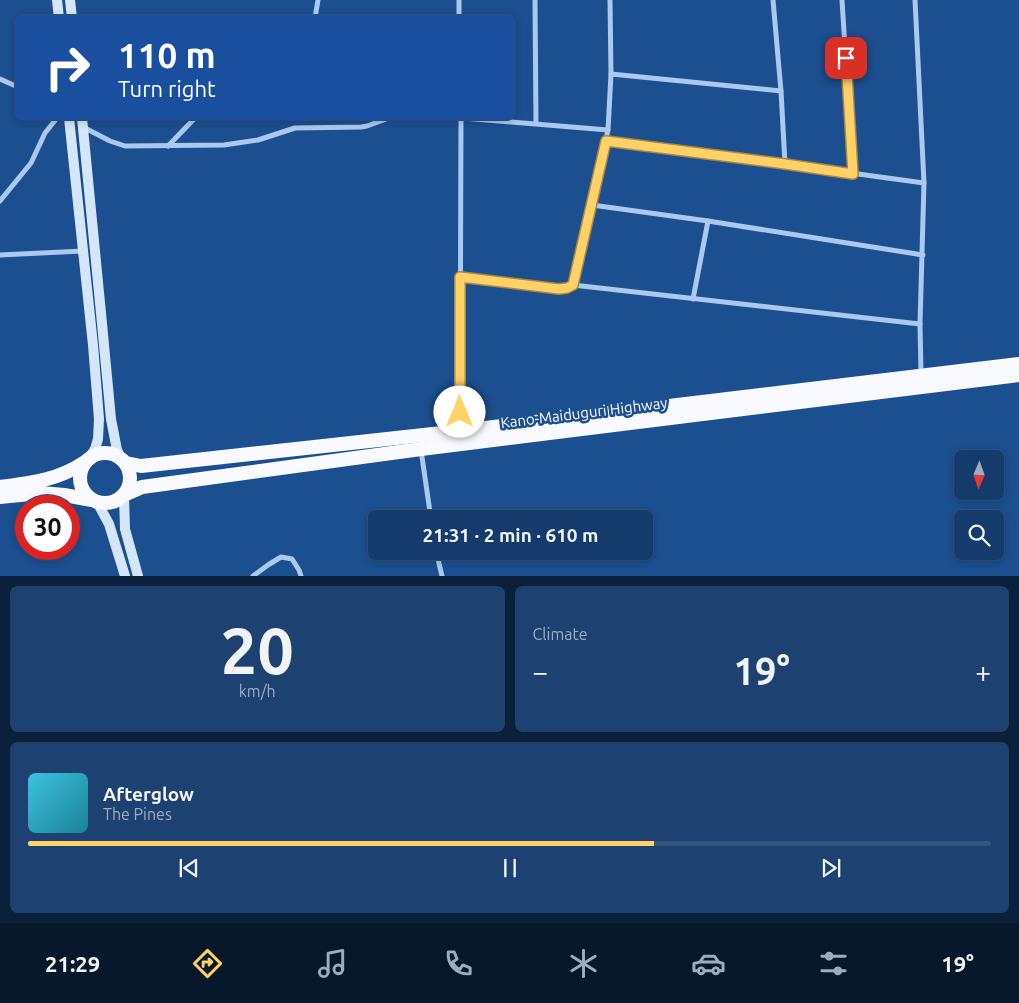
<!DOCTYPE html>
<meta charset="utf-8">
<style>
body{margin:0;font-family:Ubuntu,sans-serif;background:#1d4271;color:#f1f3f6;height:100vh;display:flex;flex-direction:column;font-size:19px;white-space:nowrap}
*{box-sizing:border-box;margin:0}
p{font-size:16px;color:#9dadc1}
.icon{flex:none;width:28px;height:28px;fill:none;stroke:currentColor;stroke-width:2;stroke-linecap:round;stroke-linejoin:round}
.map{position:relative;height:576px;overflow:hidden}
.drawer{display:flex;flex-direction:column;gap:10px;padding:10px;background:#0b203b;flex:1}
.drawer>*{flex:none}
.hud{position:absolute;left:15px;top:15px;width:500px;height:105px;border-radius:8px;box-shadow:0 2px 8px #0003,0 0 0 1px #33557e;background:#1a4fa0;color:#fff;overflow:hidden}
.needle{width:32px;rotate:182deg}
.fabs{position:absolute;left:954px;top:450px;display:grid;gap:10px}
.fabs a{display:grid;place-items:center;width:50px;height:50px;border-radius:8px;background:#143b6b;box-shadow:0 2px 8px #0003,0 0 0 1px #33557e;font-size:25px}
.speed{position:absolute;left:15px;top:495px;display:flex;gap:10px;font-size:25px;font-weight:700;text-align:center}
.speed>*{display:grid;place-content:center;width:65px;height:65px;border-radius:50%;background:#143b6b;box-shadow:0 2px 8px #0003,0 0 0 1px #33557e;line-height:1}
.speed .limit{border:8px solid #d22;background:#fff;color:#111}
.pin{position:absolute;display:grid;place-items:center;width:42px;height:42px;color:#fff;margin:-21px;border-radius:10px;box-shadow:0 2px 8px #0006}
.me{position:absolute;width:55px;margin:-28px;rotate:0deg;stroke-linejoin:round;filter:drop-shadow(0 0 4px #0008)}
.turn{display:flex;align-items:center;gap:18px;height:105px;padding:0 20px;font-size:22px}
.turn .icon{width:65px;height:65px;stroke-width:2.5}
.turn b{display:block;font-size:35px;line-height:42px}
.big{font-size:38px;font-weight:700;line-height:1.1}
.drawer .tile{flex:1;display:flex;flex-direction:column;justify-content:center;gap:8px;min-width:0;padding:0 18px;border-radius:8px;background:#1d4271}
.drawer .dial{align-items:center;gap:0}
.dial b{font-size:65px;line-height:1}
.song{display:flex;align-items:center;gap:15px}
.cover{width:60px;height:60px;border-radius:8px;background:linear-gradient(135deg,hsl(190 70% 55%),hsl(190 70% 35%))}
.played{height:5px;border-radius:2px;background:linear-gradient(90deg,#ffd166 65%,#33557e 65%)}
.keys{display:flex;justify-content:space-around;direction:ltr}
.heat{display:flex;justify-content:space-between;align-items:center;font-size:28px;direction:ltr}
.drawer .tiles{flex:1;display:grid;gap:10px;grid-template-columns:1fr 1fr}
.tile:last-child{grid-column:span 2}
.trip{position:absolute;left:368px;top:510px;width:285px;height:50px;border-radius:8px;background:#143b6b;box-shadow:0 2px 8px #0003,0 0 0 1px #33557e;font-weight:700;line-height:50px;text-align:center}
.dock{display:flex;height:80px;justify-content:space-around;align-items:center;background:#08182b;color:#9dadc1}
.dock .icon{width:35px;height:35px}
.dock .on{color:#ffd166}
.dock b{font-size:22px;color:#f1f3f6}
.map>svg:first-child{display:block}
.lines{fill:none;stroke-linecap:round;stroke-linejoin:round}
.minor{stroke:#a9c9ee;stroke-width:5}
.secondary{stroke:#d6e6fa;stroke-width:10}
.trunk{stroke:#f8faff;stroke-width:14}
.route-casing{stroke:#a68842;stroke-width:12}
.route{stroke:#ffd166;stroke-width:9}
.labels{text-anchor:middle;stroke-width:5;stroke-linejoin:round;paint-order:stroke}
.street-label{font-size:15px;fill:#fff;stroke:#1b4f8f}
</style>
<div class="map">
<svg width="1019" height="576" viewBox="0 0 1019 576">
<rect width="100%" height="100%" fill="#1b4f8f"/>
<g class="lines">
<g class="minor">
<path d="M459,0v18"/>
<path d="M535,0l1,123"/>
<path d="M773,0l8,91 4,73"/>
<path d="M842,0l11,174"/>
<path d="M915,0l9,183 -4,141 1,50"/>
<path d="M315,18l3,-18"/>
<path d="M611,74l170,17"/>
<path d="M0,79l18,8"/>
<path d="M462,118l146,12"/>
<path d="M83,127l27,14 15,5 99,-1 34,-5 37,-12 66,-1 6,-1 22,-8"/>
<path d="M606,141l179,23 139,19"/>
<path d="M168,146l27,-28"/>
<path d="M0,201l31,-38 14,-30 12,-15"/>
<path d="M592,205l116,16 215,34"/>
<path d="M0,255l83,-4"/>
<path d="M460,277l99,12 8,-1 6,-3 35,-155 3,-56 -1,-74"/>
<path d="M573,285l347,39"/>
<path d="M693,299l15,-78"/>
<path d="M460,429l1,-311"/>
<path d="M421,450l10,69"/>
<path d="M436,551l6,25"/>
<path d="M253,576l15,-11 13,-8 11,2 7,11 2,6"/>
</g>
<g class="secondary">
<path d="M57,0l2,18"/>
<path d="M70,0l2,18"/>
<path d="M69,118l24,227 6,74 -1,20 -3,10 -5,8"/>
<path d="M82,118l19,195 10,106 6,31 4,8"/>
<path d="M124,496l1,33 13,47"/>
<path d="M97,502l12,22 16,52"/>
</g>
<g class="trunk">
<circle cx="105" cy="478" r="25"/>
<path d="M126,463l15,3 319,-35 559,-67"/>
<path d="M0,487c32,-4 58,-7 85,-25"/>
<path d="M126,494l16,-7 279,-38 598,-74"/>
<path d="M0,497l41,-4 23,2 28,5"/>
</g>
</g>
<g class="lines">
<g class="route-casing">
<path id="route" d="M460,412v-135l99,12 8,-1 6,-3 33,-144 179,23 68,10 -7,-116"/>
</g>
<use href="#route" class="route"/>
</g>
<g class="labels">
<g class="street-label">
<text transform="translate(584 413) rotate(-7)" y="5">Kano-Maiduguri Highway</text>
</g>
</g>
</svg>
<div class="fabs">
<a><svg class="needle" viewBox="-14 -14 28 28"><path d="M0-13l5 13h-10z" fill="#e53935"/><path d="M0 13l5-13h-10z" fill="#9dadc1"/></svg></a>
<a><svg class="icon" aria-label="search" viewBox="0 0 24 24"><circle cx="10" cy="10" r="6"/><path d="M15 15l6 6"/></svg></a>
</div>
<div class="speed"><div class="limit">30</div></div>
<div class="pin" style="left:846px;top:58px;background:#d93025"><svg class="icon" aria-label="arrive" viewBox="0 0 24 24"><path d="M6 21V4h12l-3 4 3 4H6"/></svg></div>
<svg class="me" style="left:460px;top:412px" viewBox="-20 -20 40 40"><circle r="19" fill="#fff"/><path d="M0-13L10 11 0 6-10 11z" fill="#ffd166"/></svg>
<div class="trip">21:31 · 2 min · 610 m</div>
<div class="hud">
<div class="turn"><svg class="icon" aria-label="right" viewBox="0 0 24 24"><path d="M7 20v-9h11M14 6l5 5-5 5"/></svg><div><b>110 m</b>Turn right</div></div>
</div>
</div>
<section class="drawer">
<div class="tiles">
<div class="tile dial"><b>20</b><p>km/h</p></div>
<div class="tile"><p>Climate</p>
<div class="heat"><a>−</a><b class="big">19°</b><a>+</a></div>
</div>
<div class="tile">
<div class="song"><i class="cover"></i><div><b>Afterglow</b><p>The Pines</p></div></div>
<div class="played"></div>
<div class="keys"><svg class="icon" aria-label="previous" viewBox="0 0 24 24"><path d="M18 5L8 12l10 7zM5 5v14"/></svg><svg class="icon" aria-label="pause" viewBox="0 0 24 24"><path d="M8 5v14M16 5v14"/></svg><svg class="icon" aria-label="next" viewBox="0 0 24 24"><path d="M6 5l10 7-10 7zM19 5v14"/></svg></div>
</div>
</div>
</section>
<nav class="dock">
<b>21:29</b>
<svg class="icon on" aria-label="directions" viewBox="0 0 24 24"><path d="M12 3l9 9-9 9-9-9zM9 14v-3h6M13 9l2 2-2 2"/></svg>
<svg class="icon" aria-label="music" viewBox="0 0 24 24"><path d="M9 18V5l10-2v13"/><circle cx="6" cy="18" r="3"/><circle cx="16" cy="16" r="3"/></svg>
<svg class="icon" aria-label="phone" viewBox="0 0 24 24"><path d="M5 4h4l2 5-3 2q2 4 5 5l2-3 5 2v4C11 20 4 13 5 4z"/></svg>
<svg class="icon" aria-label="climate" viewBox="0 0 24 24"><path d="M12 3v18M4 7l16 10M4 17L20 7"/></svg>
<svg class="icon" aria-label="car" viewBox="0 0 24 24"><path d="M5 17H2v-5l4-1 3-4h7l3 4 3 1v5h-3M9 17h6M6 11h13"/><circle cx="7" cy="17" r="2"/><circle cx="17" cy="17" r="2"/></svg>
<svg class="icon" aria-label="filters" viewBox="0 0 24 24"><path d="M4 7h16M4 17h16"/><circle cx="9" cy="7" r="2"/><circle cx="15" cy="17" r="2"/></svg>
<b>19°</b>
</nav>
